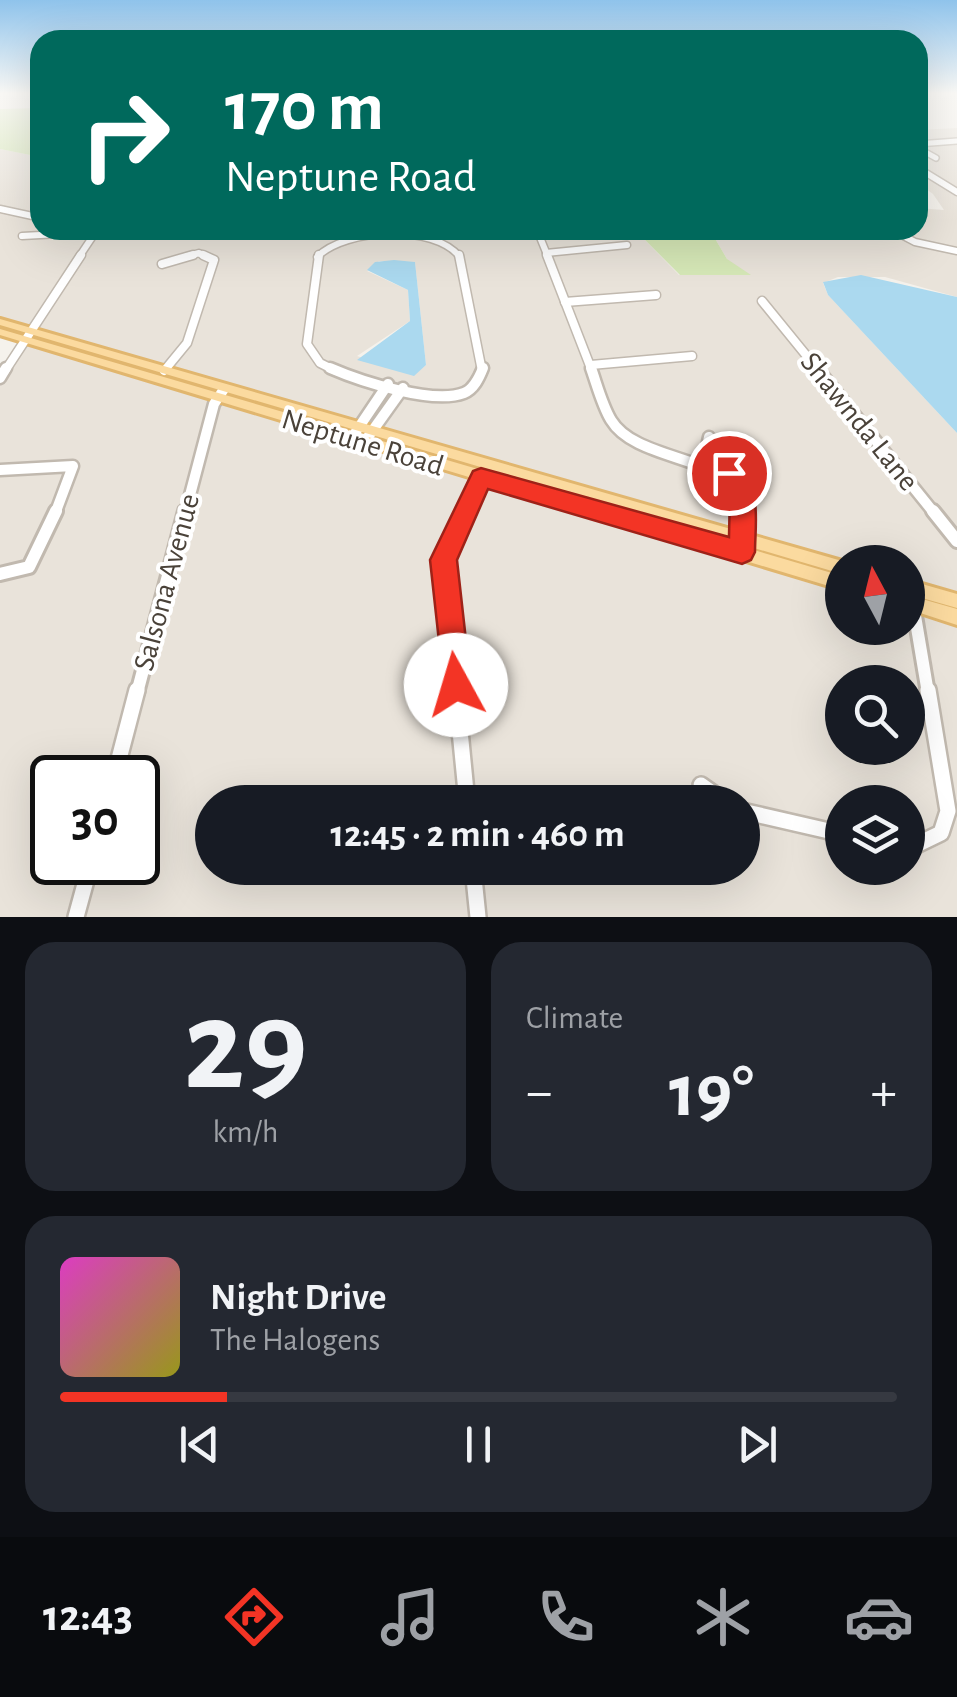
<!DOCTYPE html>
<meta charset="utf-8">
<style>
body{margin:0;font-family:"Alegreya Sans",sans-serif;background:#242831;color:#f1f3f6;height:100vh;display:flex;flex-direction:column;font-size:38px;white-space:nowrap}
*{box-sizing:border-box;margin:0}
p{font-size:32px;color:#9ea1a6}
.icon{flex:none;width:55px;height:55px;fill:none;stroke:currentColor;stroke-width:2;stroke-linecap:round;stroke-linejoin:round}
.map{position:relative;height:917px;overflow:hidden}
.panel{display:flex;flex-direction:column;gap:25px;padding:25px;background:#0d0f14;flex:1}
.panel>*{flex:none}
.banner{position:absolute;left:30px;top:30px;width:898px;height:210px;border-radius:30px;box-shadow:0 10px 40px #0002;background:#00695c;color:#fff;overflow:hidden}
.needle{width:65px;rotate:353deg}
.tools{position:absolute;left:825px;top:545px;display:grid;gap:20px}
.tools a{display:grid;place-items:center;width:100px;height:100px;border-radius:50%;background:#171b24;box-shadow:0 10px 40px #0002;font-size:50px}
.speed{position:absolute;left:30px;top:755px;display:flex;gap:20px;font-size:50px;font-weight:700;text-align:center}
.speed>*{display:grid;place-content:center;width:130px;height:130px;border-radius:50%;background:#171b24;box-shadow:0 10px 40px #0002;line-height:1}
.speed .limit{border:5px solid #111;border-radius:15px;background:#fff;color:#111}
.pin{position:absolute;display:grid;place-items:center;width:85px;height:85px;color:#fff;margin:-42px;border:5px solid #fff;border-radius:50%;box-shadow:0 2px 10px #0007}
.me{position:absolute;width:110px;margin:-55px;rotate:354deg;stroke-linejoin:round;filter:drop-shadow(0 0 8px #0008)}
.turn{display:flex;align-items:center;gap:35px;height:210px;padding:0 30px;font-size:45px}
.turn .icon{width:130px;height:130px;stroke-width:2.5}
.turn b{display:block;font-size:70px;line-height:85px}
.big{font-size:75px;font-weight:600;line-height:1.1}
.panel .card{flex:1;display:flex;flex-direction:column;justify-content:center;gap:15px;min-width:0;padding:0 35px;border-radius:30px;background:#242831}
.panel .dial{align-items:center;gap:0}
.dial b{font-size:130px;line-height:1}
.song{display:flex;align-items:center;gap:30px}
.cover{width:120px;height:120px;border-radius:15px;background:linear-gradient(135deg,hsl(310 70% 55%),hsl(60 70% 35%))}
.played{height:10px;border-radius:5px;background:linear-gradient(90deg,#f33425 20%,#363941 20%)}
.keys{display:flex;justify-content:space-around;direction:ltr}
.heat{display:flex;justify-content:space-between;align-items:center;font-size:55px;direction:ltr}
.panel .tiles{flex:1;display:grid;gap:25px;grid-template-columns:1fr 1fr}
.card:last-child{grid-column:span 2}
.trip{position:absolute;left:195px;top:785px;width:565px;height:100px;border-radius:50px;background:#171b24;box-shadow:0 10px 40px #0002;font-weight:600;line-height:100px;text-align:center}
.tab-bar{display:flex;height:160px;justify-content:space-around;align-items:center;background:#090b0e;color:#9ea1a6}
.tab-bar .icon{width:70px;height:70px}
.tab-bar .selected{color:#f33425}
.tab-bar b{font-size:45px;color:#f1f3f6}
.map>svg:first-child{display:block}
.residential{fill:#e9e3da;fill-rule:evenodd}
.green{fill:#d6e8b7}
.water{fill:#abd9ef}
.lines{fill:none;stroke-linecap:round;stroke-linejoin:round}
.minor-far5-casing{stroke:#c1b9af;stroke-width:8}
.minor-far4-casing{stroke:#c1b9af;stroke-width:9}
.minor-far3-casing{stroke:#c1b9af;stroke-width:11}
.minor-far2-casing{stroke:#c1b9af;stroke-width:15}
.minor-far1-casing{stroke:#c1b9af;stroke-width:18}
.minor-casing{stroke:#c1b9af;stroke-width:20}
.major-casing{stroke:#e1b66e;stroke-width:6}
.minor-far5{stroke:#fff;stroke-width:5}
.minor-far4{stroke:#fff;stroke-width:6}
.minor-far3{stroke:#fff;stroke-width:8}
.minor-far2{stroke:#fff;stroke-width:10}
.minor-far1{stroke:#fff;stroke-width:12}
.minor{stroke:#fff;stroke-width:15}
.major{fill:#fbda9f;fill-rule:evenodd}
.route{fill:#f33425;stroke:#9e2218;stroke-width:2.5}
.labels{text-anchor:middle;stroke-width:8;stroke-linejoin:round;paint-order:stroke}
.street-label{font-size:30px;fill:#4a4239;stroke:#fff}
</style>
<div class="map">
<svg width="957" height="917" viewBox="0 0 957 917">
<rect width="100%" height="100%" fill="#f5f2ec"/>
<g class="residential">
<path d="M957,128v169l-72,-20h-47l-15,6 5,12 129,138v164l-49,-15v-20l-66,2 -842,-244v-171l40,8v73h83l6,4 54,-4h452l44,45 48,-16 -17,-29h208v-22l26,2 -11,-16 -15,-11v-53zM379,261l36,1 11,103 -12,10 -57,-19 53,-35 -2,-31 -41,-19z"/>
<path d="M32,335l810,237v6l-812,-240z"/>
<path d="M27,344l815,243v41h66v-21l49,15v295h-957v-534zM842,682h66v66h-66zM52,778h86v84h-86zM212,802h530v66h-530zM842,802h66v66h-66z"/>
</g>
<g class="green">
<path d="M40,108v49l-40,-8v-40z"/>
<path d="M635,230h75l17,29 24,16h-71z"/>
</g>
<g class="water">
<path d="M394,260l21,2 11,103 -12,11 -57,-16 53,-39 -2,-31 -41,-20 8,-8z"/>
<path d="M861,275l96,22v136l-129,-138 -5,-13z"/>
</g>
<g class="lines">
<g class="minor-far5-casing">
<g id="minor-far5">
<path d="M918,144l39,-3"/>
<path d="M918,148l18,10"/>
</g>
</g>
<g class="minor-far4-casing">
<g id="minor-far4">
<path d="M918,168l39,24"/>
<path d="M0,209l37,8"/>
<path d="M537,230l11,27"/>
<path d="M892,230l23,12 42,9"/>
<path d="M22,236l74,-4"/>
<path d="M546,253l81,-8"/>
<path d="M79,257l18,-27"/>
<path d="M185,257l14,-4 9,4"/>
<path d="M317,257c29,-29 117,-33 143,0"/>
</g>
</g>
<g class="minor-far3-casing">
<g id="minor-far3">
<path d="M319,255l-12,89 13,19 16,8"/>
<path d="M459,255l23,116"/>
<path d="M547,255l45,116"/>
<path d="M162,264l31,-9"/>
<path d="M762,301l57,70"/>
<path d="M565,302l91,-7"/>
<path d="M591,365l101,-9"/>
<path d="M5,371l76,-116"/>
<path d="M164,371l23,-28 27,-83 -11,-5"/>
</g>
</g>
<g class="minor-far2-casing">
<g id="minor-far2">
<path d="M330,368c30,13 103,37 134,25 10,-4 15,-15 19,-25"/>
<path d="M591,368c6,17 11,37 20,52 22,37 96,36 131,69v25"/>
<path d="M817,368l118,146"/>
<path d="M0,378l6,-10"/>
<path d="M355,433l33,-49"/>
<path d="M368,437l35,-49"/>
<path d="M704,461l5,-24"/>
<path d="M0,470l73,-4 -18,48"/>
<path d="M185,514l29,-110 10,-15"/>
<path d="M464,514l17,-37"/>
</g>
</g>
<g class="minor-far1-casing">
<g id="minor-far1">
<path d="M742,511v30"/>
<path d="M933,511l24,30"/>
<path d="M0,574l29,-7 27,-56"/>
<path d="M912,598l16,95"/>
<path d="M137,693l48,-182"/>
<path d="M456,693l-13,-133 22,-49"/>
</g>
</g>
<g class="minor-casing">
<g id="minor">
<path d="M456,690l11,112"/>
<path d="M114,778l23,-88"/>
<path d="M701,785l24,17"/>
<path d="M742,811l100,23"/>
<path d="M908,849l33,-16 7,-22 -20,-121"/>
<path d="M473,868l5,49"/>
<path d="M76,917l15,-55"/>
</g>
</g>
<g class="major-casing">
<g id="major">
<path d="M0,319l842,242 3,1h-3v12l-842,-249z"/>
<path d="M0,329l842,247v14l-842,-255z"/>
<path d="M908,580l49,14v14l-49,-14z"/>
<path d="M908,595l49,14v16l-49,-16z"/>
</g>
</g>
<use href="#minor-far5" class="minor-far5"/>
<use href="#minor-far4" class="minor-far4"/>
<use href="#minor-far3" class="minor-far3"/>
<use href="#minor-far2" class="minor-far2"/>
<use href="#minor-far1" class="minor-far1"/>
<use href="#minor" class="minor"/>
<use href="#major" class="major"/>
</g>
<linearGradient id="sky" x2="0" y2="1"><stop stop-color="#8fc3eb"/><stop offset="0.42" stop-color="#faf9f6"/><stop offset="1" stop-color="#faf9f6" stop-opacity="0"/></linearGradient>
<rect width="957" height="222" fill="url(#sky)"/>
<path class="route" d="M729,464c35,11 26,59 26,88l-4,8 -9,4 -254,-75 -31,71 14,125 -5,11 -10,5 -11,-5 -15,-136 43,-89 8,-3 248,69 1,-46 -13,-18z"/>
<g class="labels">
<g class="street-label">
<text transform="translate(860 421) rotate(51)" y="10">Shawnda Lane</text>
<text transform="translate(363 442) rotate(17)" y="10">Neptune Road</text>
<text transform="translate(166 582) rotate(-75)" y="10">Salsona Avenue</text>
</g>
</g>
</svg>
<div class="tools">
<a><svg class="needle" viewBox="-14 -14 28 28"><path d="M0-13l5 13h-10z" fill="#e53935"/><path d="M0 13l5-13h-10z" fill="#9ea1a6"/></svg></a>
<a><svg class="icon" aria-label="search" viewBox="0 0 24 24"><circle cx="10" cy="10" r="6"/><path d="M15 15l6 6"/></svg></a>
<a><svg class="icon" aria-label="layers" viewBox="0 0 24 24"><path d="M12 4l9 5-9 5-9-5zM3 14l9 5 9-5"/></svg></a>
</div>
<div class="speed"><div class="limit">30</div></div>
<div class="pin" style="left:729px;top:473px;background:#d93025"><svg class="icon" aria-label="arrive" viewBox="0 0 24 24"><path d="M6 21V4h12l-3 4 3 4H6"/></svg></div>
<svg class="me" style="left:456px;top:685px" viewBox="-20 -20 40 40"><circle r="19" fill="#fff"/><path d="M0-13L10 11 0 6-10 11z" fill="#f33425"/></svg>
<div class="trip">12:45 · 2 min · 460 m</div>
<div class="banner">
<div class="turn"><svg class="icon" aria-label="right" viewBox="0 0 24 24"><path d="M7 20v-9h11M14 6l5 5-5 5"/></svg><div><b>170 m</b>Neptune Road</div></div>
</div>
</div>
<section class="panel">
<div class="tiles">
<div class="card dial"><b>29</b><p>km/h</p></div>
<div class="card"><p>Climate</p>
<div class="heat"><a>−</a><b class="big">19°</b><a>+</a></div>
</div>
<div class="card">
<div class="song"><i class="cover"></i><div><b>Night Drive</b><p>The Halogens</p></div></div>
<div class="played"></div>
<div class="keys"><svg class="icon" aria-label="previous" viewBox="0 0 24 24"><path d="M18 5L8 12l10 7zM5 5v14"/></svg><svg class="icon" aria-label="pause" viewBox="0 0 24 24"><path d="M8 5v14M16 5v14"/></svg><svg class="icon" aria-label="next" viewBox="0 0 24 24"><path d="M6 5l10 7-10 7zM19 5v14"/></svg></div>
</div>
</div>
</section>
<nav class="tab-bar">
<b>12:43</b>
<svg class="icon selected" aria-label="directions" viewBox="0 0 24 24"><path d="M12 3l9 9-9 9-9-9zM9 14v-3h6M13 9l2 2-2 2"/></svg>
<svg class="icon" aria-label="music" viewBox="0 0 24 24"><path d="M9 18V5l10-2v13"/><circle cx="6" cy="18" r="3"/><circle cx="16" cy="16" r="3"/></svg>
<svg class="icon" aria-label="phone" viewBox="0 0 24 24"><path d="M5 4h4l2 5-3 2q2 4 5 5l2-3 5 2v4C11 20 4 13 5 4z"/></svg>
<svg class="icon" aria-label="climate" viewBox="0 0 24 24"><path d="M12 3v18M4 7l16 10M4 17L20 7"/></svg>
<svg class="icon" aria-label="car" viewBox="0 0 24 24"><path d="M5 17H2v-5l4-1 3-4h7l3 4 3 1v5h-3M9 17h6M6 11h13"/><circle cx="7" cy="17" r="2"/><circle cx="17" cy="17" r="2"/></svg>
</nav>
